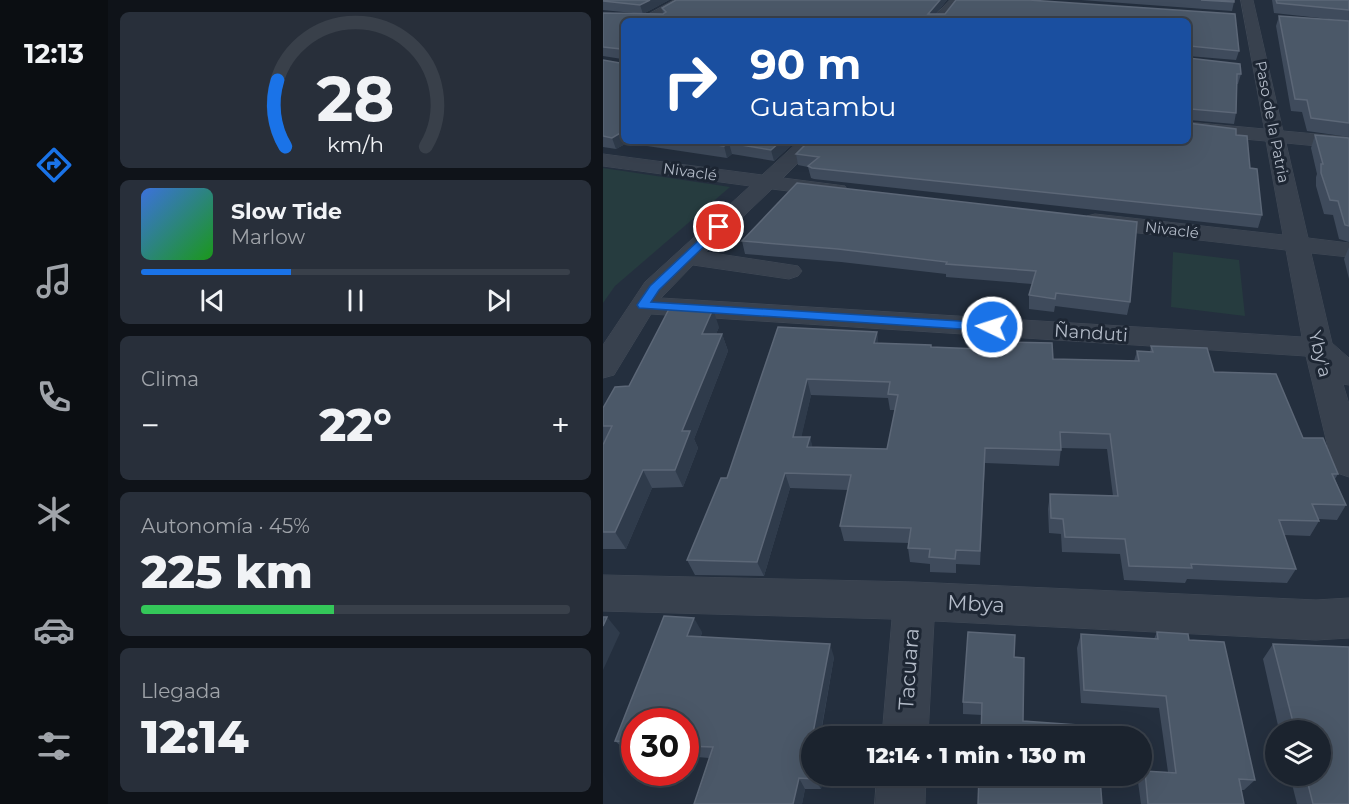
<!DOCTYPE html>
<html lang="es">
<meta charset="utf-8">
<style>
body{margin:0;font-family:Montserrat,sans-serif;background:#282f3a;color:#f1f3f6;height:100vh;display:flex;flex-direction:column;font-size:22px;white-space:nowrap}
*{box-sizing:border-box;margin:0}
p{font-size:20px;color:#a0a4aa}
.icon{flex:none;width:33px;height:33px;fill:none;stroke:currentColor;stroke-width:2;stroke-linecap:round;stroke-linejoin:round}
.map{position:relative;flex:1;overflow:hidden}
.sheet{display:flex;flex-direction:column;gap:12px;padding:12px;background:#0f1319;width:495px}
.sheet>*{flex:none}
.hud{position:absolute;left:18px;top:18px;width:570px;height:126px;border-radius:9px;box-shadow:0 6px 24px #0002,0 0 0 2px #39404a;background:#1a4fa0;color:#fff;overflow:hidden}
.buttons{position:absolute;left:662px;top:720px;display:grid;gap:12px}
.buttons a{display:grid;place-items:center;width:66px;height:66px;border-radius:50%;background:#1b232e;box-shadow:0 6px 24px #0002,0 0 0 2px #39404a;font-size:30px}
.speed{position:absolute;left:18px;top:708px;display:flex;gap:12px;font-size:30px;font-weight:700;text-align:center}
.speed>*{display:grid;place-content:center;width:78px;height:78px;border-radius:50%;background:#1b232e;box-shadow:0 6px 24px #0002,0 0 0 2px #39404a;line-height:1}
.speed .limit{border:9px solid #d22;background:#fff;color:#111}
.pin{position:absolute;display:grid;place-items:center;width:51px;height:51px;color:#fff;margin:-26px;border:3px solid #fff;border-radius:50%;box-shadow:0 2px 6px #0007}
.me{position:absolute;width:66px;margin:-33px;rotate:274deg;stroke-linejoin:round;filter:drop-shadow(0 0 4px #0008)}
.turn{display:flex;align-items:center;gap:21px;height:126px;padding:0 30px;font-size:27px}
.turn .icon{width:78px;height:78px;stroke-width:2.5}
.turn b{display:block;font-size:42px;line-height:51px}
.big{font-size:45px;font-weight:800;line-height:1.1}
.sheet .tile{flex:1;display:flex;flex-direction:column;justify-content:center;gap:9px;min-width:0;padding:0 21px;border-radius:9px;background:#282f3a}
.sheet .dial{align-items:center;gap:0}
.dial svg{height:156px;overflow:visible;fill:none;stroke:#39404a;stroke-width:7;stroke-linecap:round;text-anchor:middle}
.dial text{fill:#f1f3f6;stroke:none}
.song{display:flex;align-items:center;gap:18px}
.cover{width:72px;height:72px;border-radius:9px;background:linear-gradient(135deg,hsl(220 70% 55%),hsl(120 70% 35%))}
.played{height:6px;border-radius:3px;background:linear-gradient(90deg,#1a73e8 35%,#39404a 35%)}
.keys{display:flex;justify-content:space-around;direction:ltr}
.heat{display:flex;justify-content:space-between;align-items:center;font-size:33px;direction:ltr}
.charge{height:9px;border-radius:4px;background:linear-gradient(90deg,#34c759 45%,#39404a 0)}
.trip{position:absolute;left:198px;top:726px;width:351px;height:60px;border-radius:30px;background:#1b232e;box-shadow:0 6px 24px #0002,0 0 0 2px #39404a;font-weight:800;line-height:60px;text-align:center}
main{display:flex;flex:1;min-height:0}
.dock{display:flex;flex-direction:column;width:108px;justify-content:space-around;align-items:center;background:#0b0e12;color:#a0a4aa}
.dock .icon{width:42px;height:42px}
.dock .active{color:#1a73e8}
.dock b{font-size:27px;color:#f1f3f6}
.map>svg:first-child{display:block}
.green{fill:#263c3f}
.lines{fill:none;stroke-linecap:round;stroke-linejoin:round}
.minor-casing{stroke:#414a57;stroke-width:1}
.minor{fill:#38414e;fill-rule:evenodd}
.wall{fill:#3f4b5c;fill-rule:evenodd}
.shaded-wall{fill:#2f3b4b}
.building{fill:#4b5868;stroke:#5c6777;stroke-width:1.5;fill-rule:evenodd}
.route{fill:#1a73e8;stroke:#114b97;stroke-width:1.5}
.labels{text-anchor:middle;stroke-width:6;stroke-linejoin:round;paint-order:stroke}
.far-street-label{font-size:15px;fill:#b4bcc9;stroke:#1d2633}
.street-label{font-size:18px;fill:#b4bcc9;stroke:#1d2633}
.near-street-label{font-size:21px;fill:#b4bcc9;stroke:#1d2633}
</style>
<main>
<nav class="dock">
<b>12:13</b>
<svg class="icon active" aria-label="directions" viewBox="0 0 24 24"><path d="M12 3l9 9-9 9-9-9zM9 14v-3h6M13 9l2 2-2 2"/></svg>
<svg class="icon" aria-label="music" viewBox="0 0 24 24"><path d="M9 18V5l10-2v13"/><circle cx="6" cy="18" r="3"/><circle cx="16" cy="16" r="3"/></svg>
<svg class="icon" aria-label="phone" viewBox="0 0 24 24"><path d="M5 4h4l2 5-3 2q2 4 5 5l2-3 5 2v4C11 20 4 13 5 4z"/></svg>
<svg class="icon" aria-label="climate" viewBox="0 0 24 24"><path d="M12 3v18M4 7l16 10M4 17L20 7"/></svg>
<svg class="icon" aria-label="car" viewBox="0 0 24 24"><path d="M5 17H2v-5l4-1 3-4h7l3 4 3 1v5h-3M9 17h6M6 11h13"/><circle cx="7" cy="17" r="2"/><circle cx="17" cy="17" r="2"/></svg>
<svg class="icon" aria-label="filters" viewBox="0 0 24 24"><path d="M4 7h16M4 17h16"/><circle cx="9" cy="7" r="2"/><circle cx="15" cy="17" r="2"/></svg>
</nav>
<section class="sheet">
<div class="tile dial"><svg viewBox="0 0 100 80">
<path d="M14 69A42 42 0 1 1 86 69"/>
<path d="M14 69A42 42 0 0 1 10 35" stroke="#1a73e8"/>
<text x="50" y="56" font-size="32" font-weight="700">28</text>
<text x="50" y="72" font-size="11">km/h</text>
</svg></div>
<div class="tile">
<div class="song"><i class="cover"></i><div><b>Slow Tide</b><p>Marlow</p></div></div>
<div class="played"></div>
<div class="keys"><svg class="icon" aria-label="previous" viewBox="0 0 24 24"><path d="M18 5L8 12l10 7zM5 5v14"/></svg><svg class="icon" aria-label="pause" viewBox="0 0 24 24"><path d="M8 5v14M16 5v14"/></svg><svg class="icon" aria-label="next" viewBox="0 0 24 24"><path d="M6 5l10 7-10 7zM19 5v14"/></svg></div>
</div>
<div class="tile"><p>Clima</p>
<div class="heat"><a>−</a><b class="big">22°</b><a>+</a></div>
</div>
<div class="tile"><p>Autonomía · 45%</p><b class="big">225 km</b><div class="charge"></div></div>
<div class="tile"><p>Llegada</p><b class="big">12:14</b></div>
</section>
<div class="map">
<svg width="746" height="804" viewBox="0 0 746 804">
<rect width="100%" height="100%" fill="#242f3e"/>
<g class="green">
<path d="M0,168l127,19 -115,99 -12,17z"/>
<path d="M570,252l66,8 6,56 -74,-9z"/>
</g>
<g class="lines">
<g class="minor-casing">
<g id="minor">
<path d="M71,0h16l-37,21h-17z"/>
<path d="M347,0h13l-19,21h-14z"/>
<path d="M638,0h12l30,131 66,6v12l-63,-6 22,95 41,5v14l-38,-4 21,90 17,15v27l-6,-1 6,20v73l-12,-4 -5,-9 -26,-108 -655,-42 -37,61 -11,3v-33l42,-63 105,-96 -147,-20v-12l159,21 37,-34h21l-37,37 62,8 3,5 -3,5 -8,1 -65,-8 -66,63 92,14 4,5 -4,5 -9,3 -96,-14 -32,33 641,39 -16,-87 -191,-22 -8,-2 -3,-5 3,-5 8,-2 188,21 -17,-94 -78,-7v-12l76,7z"/>
<path d="M0,575l311,7 402,18 33,-2v40l-33,2 -382,-19 -6,115h-46l10,-117 -289,-8z"/>
<path d="M274,776h49l-1,28h-50z"/>
</g>
</g>
<use href="#minor" class="minor"/>
</g>
<g class="wall">
<path d="M0,0h66l-26,14 -40,-4z"/>
<path d="M73,0h271l-11,14 303,37 -3,9 -48,-4 -564,-35v120h172l-22,20 -42,-7 -5,4 -100,-15 -11,6 -13,-2v-87l17,3 3,-2 -1,-2 -19,-3v-43l60,1 -1,-6z"/>
<path d="M478,0h153v2l-2,9z"/>
<path d="M669,0h77v137l-42,-6 -5,-19 -11,-1 -15,-85 3,-10 68,5 -73,-8z"/>
<path d="M585,58l53,16 -3,10h-1l-1,29 -2,11 -45,-4 -1,3 48,12 14,33 12,47 -4,13 -444,-49 -3,-1 -3,-11 -10,-2 -2,-11z"/>
<path d="M712,135l34,3v104l-10,-3 -6,-24 -9,-1 -8,-28v-9l1,-3 -6,-26z"/>
<path d="M194,183l333,119 -3,13 -72,-9 -1,6 -25,-3v-14l3,-11 -86,-7v-3l-105,-12 -96,-8 -3,-13z"/>
<path d="M746,247v32l-5,-20z"/>
<path d="M116,327l-3,7h6l6,17 -34,88 4,9 -15,39 -31,1 -26,61h-23v-141z"/>
<path d="M175,327l99,5 1,11 54,4 121,12 81,2 3,-10 13,1 1,-6 63,26 89,66 35,36 -3,5 11,26 -9,15 -18,-1v2l-9,15 -26,-1 12,34 -9,14 -100,-4 -2,4 -61,-3 -4,-26 -58,-2 -1,-18 -12,-1 -1,-24 2,-15 63,2 -6,-47 -46,-1 -2,18 -74,-3 -5,102 -24,-1v9l-26,-1v-8l-20,-2 -2,-14 1,-5 -65,-2 -4,-15 8,-36 -58,-2 -26,88 -69,-1 -8,-15 40,-82zM208,395l77,3 2,12h5l-8,39 -75,-2 -2,-10h-9z"/>
<path d="M99,632l-1,4 133,21 -13,76h3l1,3h-14v40h12l-2,13h-16l-3,15h-108l15,-46 -24,-2v-34h-50v31l-7,-1 -13,-11z"/>
<path d="M554,632l32,8 66,140 -11,10h-3l3,14h-103l-3,-22 7,-11 23,1 -9,-64 -78,-5 -4,-55 4,-14 73,5z"/>
<path d="M670,644l76,3v157h-52l-7,-28h30v-46h-41l-16,-71z"/>
<path d="M411,657l9,64 -41,-6 -19,-1v-12z"/>
</g>
<g class="shaded-wall">
<path d="M47,0h19l-26,14 -3,-9z"/>
<path d="M337,0h7l-17,21 -2,-7z"/>
<path d="M19,132l2,4v5h2l1,2 -11,6 -4,-11z"/>
<path d="M178,141h15l-22,20 -3,-11z"/>
<path d="M126,143l3,11 -5,4 -3,-12z"/>
<path d="M110,309l6,18 -10,24 -7,-17z"/>
<path d="M274,332l2,16 -5,-5z"/>
<path d="M119,334l6,17 -34,88 4,9 -15,39 -8,-17 7,-39z"/>
<path d="M204,379l4,16 -13,57 -5,-15z"/>
<path d="M207,437l4,16 -7,-6z"/>
<path d="M40,470l9,18 -26,61 -11,-17z"/>
<path d="M182,473l5,15 -26,88 -7,-14z"/>
<path d="M4,617l13,16 -17,37v-44z"/>
<path d="M91,618l8,14 -6,17 -9,-13z"/>
<path d="M227,644l4,13 -14,79 -7,-3z"/>
<path d="M213,776h7l-2,13 -6,-10z"/>
<path d="M196,778l6,11 -3,15h-9z"/>
</g>
<g class="building">
<path d="M0,0h47l-10,5 -37,-4z"/>
<path d="M73,0h264l-12,14h17l11,-14h73l206,14 4,37 -49,-5 -2,11v-36h-564v111h-2l-10,6 -9,-2v-76l17,3 3,-2 -2,-12 -18,-2v-34l60,1 3,-2 -4,-4z"/>
<path d="M598,0h33v2z"/>
<path d="M673,0h73v10l-72,-7z"/>
<path d="M676,16l70,5v102l-38,-5 -4,-18 -12,-1z"/>
<path d="M585,58l52,6 1,10h-4l-1,39 -45,-4 -3,14 48,6v6l11,1 3,32 7,1 5,46 -450,-47 -4,-2 11,-9 -23,-3 13,-13h379z"/>
<path d="M712,135l34,3v88l-4,-1 -7,-24 -8,-1 -9,-27v-9h2z"/>
<path d="M84,141h94l-10,9 -42,-7 -5,3z"/>
<path d="M194,183l340,39 -7,80 -74,-9 -1,6 -26,-4 7,-24 -90,-7 1,-2 -109,-13 -96,-8z"/>
<path d="M66,309h44l-11,25h20l-40,97h8l-15,39h-32l-28,62h-12v-87l9,-19h-9v-18l12,-21 14,-1z"/>
<path d="M175,327l99,5 -3,11 57,2v2l73,3v-8l48,1 1,16 86,2 -2,-10 16,1 -2,-6 56,2 7,24 62,2 27,64h20l15,36h-6l14,31 -34,-1 7,17 -40,-1 17,49 -105,-5 1,4 -63,-2 -4,-27 -60,-2 -2,-18 -12,-1 -1,-24 68,2 -8,-62 -50,-2 1,18 -76,-2 -5,103 -24,-1 -1,9 -26,-2 1,-8 -22,-1 3,-20 -71,-2 11,-51 -66,-2 -28,89 -70,-2 34,-82h6zM204,379l83,3 -2,12 10,1 -11,54 -80,-2 3,-10h-17z"/>
<path d="M61,616l30,2 -7,18 143,8 -17,89h11l-1,3h-12v40h5l-1,3 -16,-1 -6,26h-99l19,-57 -28,-1v-24h-50v20l-20,-1z"/>
<path d="M0,617h4l-4,9z"/>
<path d="M365,632l47,3 -1,22 10,1 -1,63 55,4v11h-97l1,-33 -19,-1z"/>
<path d="M554,632l31,2 1,6 35,2 31,138 -16,-1 5,25h-96l-3,-33 31,2 -10,-77 -82,-6 -3,-56 77,5z"/>
<path d="M670,644l76,3v157h-36l-7,-28h14v-46h-25z"/>
<path d="M376,776h101l20,2 2,26h-124z"/>
</g>
<path class="route" d="M112,225l9,2 -65,63 -8,12 341,21 6,4 -6,4 -353,-23 -2,-3 13,-19z"/>
<g class="labels">
<g class="far-street-label">
<text transform="translate(669 122) rotate(79)" y="5">Paso de la Patria</text>
<text transform="translate(87 172) rotate(8)" y="5">Nivaclé</text>
<text transform="translate(569 230) rotate(7)" y="5">Nivaclé</text>
</g>
<g class="street-label">
<text transform="translate(488 333) rotate(4)" y="6">Ñanduti</text>
<text transform="translate(717 354) rotate(76)" y="6">Yby'a</text>
</g>
<g class="near-street-label">
<text transform="translate(373 604) rotate(3)" y="7">Mbya</text>
<text transform="translate(306 669) rotate(-86)" y="7">Tacuara</text>
</g>
</g>
</svg>
<div class="buttons">
<a><svg class="icon" aria-label="layers" viewBox="0 0 24 24"><path d="M12 4l9 5-9 5-9-5zM3 14l9 5 9-5"/></svg></a>
</div>
<div class="speed"><div class="limit">30</div></div>
<div class="pin" style="left:116px;top:227px;background:#d93025"><svg class="icon" aria-label="arrive" viewBox="0 0 24 24"><path d="M6 21V4h12l-3 4 3 4H6"/></svg></div>
<svg class="me" style="left:389px;top:327px" viewBox="-20 -20 40 40"><circle r="17" fill="#1a73e8" stroke="#fff" stroke-width="3"/><path d="M0-11L8 9 0 5-8 9z" fill="#fff"/></svg>
<div class="trip">12:14 · 1 min · 130 m</div>
<div class="hud">
<div class="turn"><svg class="icon" aria-label="right" viewBox="0 0 24 24"><path d="M7 20v-9h11M14 6l5 5-5 5"/></svg><div><b>90 m</b>Guatambu</div></div>
</div>
</div>
</main>
